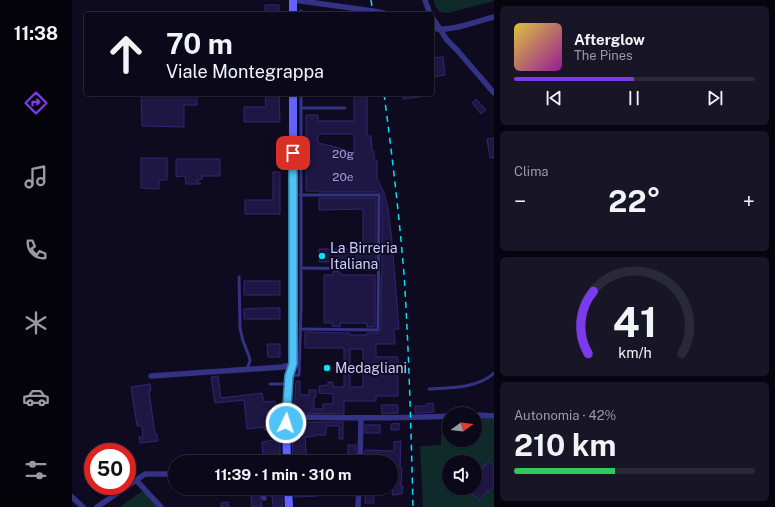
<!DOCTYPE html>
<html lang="it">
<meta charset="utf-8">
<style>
body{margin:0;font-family:"Public Sans",sans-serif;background:#181626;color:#f1f3f6;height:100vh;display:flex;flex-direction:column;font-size:15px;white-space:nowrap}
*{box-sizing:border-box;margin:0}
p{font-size:13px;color:#999aa2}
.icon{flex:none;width:22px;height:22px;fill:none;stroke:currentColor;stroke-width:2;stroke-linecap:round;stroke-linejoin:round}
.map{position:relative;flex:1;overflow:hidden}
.sheet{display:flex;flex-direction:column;gap:6px;padding:6px;background:#06040e;width:281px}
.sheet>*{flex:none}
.banner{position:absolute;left:12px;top:12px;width:350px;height:84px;border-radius:4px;box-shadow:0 1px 3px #0004,0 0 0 1px #2a2938;background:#0a0819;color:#f1f3f6;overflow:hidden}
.needle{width:26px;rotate:75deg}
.controls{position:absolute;left:370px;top:407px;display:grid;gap:8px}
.controls a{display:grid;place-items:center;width:40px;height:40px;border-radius:50%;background:#0a0819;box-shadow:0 1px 3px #0004,0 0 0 1px #2a2938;font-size:20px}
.speed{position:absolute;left:12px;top:443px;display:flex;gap:8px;font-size:20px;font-weight:700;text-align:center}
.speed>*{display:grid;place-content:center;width:52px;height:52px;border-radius:50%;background:#0a0819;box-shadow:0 1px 3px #0004,0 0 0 1px #2a2938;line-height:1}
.speed .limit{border:6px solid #d22;background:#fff;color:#111}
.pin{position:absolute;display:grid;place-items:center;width:34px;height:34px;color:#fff;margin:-17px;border-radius:8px;box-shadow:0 2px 6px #0006}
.me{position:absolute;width:44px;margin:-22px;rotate:4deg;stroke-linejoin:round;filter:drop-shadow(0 0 3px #0008)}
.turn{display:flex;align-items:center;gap:14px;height:84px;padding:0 16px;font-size:18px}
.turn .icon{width:52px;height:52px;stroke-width:2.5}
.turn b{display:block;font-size:28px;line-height:34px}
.big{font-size:30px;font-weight:700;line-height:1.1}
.sheet .widget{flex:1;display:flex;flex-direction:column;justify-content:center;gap:6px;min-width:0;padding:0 14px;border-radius:6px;background:#181626}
.sheet .dial{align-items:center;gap:0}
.dial svg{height:104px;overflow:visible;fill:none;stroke:#2a2938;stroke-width:7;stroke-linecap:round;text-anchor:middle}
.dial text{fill:#f1f3f6;stroke:none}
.song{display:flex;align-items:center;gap:12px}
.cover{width:48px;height:48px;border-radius:6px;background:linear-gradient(135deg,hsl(50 70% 55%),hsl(300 70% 35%))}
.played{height:4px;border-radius:2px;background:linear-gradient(90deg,#7c3aed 50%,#2a2938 50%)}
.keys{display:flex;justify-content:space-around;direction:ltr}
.heat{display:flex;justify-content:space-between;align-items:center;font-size:22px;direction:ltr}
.charge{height:6px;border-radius:3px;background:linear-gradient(90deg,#34c759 42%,#2a2938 0)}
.trip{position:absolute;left:96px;top:455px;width:230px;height:40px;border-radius:20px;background:#0a0819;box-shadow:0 1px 3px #0004,0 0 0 1px #2a2938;font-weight:700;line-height:40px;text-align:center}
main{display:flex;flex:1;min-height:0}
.dock{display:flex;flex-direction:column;width:72px;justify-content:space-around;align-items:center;background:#04030a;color:#999aa2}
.dock .icon{width:28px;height:28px}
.dock .current{color:#7c3aed}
.dock b{font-size:18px;color:#f1f3f6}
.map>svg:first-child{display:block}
.green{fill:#0e2b2a;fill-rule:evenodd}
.building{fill:#1e1643;stroke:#332671;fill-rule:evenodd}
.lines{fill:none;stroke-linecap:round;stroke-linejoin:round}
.service{stroke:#343284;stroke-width:3}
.minor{stroke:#343284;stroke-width:5.5}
.secondary{stroke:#6362ff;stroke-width:8}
.rail{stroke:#00e3f6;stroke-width:1.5;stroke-dasharray:6 5;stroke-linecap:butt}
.route-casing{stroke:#337fa1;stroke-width:10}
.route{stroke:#4fc3f7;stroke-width:7}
.poi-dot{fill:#00e3f6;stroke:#0e0b21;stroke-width:1.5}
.labels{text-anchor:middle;stroke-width:4;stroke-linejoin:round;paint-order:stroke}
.number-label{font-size:12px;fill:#a49ed0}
.poi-label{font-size:14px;fill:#d0cbff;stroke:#0e0b21;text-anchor:start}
</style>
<main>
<nav class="dock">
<b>11:38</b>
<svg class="icon current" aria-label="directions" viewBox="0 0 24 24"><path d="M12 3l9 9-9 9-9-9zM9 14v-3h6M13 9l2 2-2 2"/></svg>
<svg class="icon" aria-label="music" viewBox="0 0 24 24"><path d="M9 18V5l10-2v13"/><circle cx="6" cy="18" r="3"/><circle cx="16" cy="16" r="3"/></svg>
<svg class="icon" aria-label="phone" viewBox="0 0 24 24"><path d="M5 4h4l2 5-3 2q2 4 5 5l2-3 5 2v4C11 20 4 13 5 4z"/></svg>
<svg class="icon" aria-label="climate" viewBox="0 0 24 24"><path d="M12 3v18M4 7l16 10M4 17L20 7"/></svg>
<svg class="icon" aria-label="car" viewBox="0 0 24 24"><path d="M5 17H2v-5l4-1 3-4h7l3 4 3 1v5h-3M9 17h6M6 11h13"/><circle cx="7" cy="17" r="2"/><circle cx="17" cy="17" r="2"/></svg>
<svg class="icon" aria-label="filters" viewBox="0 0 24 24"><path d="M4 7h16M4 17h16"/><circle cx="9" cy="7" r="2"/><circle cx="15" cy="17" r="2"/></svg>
</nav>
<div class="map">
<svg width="422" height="507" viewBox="0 0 422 507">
<rect width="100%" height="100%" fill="#0e0b21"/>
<g class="green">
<path d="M362,0h60v1l-46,12 -8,-1 -5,-6z"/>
<path d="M403,417l19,2v88h-71l-3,-61 21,-1 1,-19 6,-1 -1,-6h2v21h26zM377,462h26v26h-26z"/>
<path d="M70,491l21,16h-43z"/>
</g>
<g class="building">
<rect x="193" y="5" width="14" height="9"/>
<path d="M371,57l2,18 -13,2v-19z"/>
<path d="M69,94h56v11h-13v22l-42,-1z"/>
<path d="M193,94h14l1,28h-36v-15h22z"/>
<path d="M282,94h13v42h4l1,15h2v9h3v18l7,15 4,16 4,33 7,87h-5l1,15h-19v13h22v39h-22v5h-32v13l-50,-1 2,-32h4v14h9v-5h7v7h-2v12h9v-5h10v-10l-14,-1v-7l9,-1v-3h5v5h11v-39h-39v-16l45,1v2h17v-2h11l3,-3v-55h1v-81l-3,-2h-60v-1h-13v-76h12v6h36zM246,134h36v21l-9,-5 -13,-4 -14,-3zM278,349h13v38h-13z"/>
<path d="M330,94h18v3l-17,2z"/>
<path d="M404,99l10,11 -5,4 -9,-11z"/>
<path d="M422,138v20h-4l-3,-19z"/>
<path d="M69,158h26v22h-8v9l-18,-1z"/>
<path d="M104,159h44v17h-18v3l-6,2 5,3h-15l-1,-8 -9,1z"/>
<path d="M201,172h7v42h-35v-14h28z"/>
<path d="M247,198h57v64h-36v4l-7,-1v-3h-14v-13h44v-40l-44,1z"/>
<path d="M261,271l7,1v3h35v52h-8v-4h-27v4l-8,-1 1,-3h-9v-48h9z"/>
<rect x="172" y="281" width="36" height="14"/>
<path d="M190,308h18v11h-36v-10z"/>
<path d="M195,344h13v13h-12z"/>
<path d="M146,376l3,22 41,-5 2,9 11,-1 1,8h3l1,11v16l-10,-4 -3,-2h-3v-3l-17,2 -3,-29 -29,3 -4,-26z"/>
<path d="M78,384l1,7h-2l6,43h2l1,7 -18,2 -1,-6h4l-1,-11h-5l-6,-39z"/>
<path d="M361,403l1,9 -19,1v-7h11v-2z"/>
<path d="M309,405h17v8l-16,1z"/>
<path d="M230,422h41v17h-4v-13h-13v9h-11v1l-10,1 2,25h-5v-3l-9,1 -1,-36 10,-1z"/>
<path d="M327,423v7h-8v-6z"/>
<rect x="293" y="425" width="15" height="8"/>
<path d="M208,439v17l-7,2 -3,2 -10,2h-13l-1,-2 17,-4 -1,-14z"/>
<path d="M329,441l-1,26 2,1 -1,19 2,-1 -1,8 -10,1 1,-9h-2l1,-27h-28l1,-9 29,1v-9z"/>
<rect x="276" y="445" width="8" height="17"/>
<path d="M416,461l6,4v21l-5,6 -2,-1 -7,9 -17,-12h12v-5l6,-8 -3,-2 4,-6 1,1z"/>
<path d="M178,488h9l3,19h-10z"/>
<path d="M195,488h11v7h4l1,12h-10l-1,-11h-4z"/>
<path d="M222,488h24v8l-24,1z"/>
<path d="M267,488h16l-1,8 -12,-1v-2h-3z"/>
<rect x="293" y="489" width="9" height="14"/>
<path d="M156,502l1,5h-8v-4z"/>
</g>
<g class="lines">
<g class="service">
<path d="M229,14v-3"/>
<path d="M229,108h44"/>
<path d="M229,268l76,1"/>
<path d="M167,277l1,51 3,13 6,15 1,5 -3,8"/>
<path d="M228,329l78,1 1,-135h-79"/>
<path d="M219,376l8,-1 2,-66v-215"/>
<path d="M198,384h17"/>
<path d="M357,389c21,-1 50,-1 65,-16"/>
</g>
<g class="minor">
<path d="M222,0l79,11 15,3"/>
<path d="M353,0l5,14"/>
<path d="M360,17l15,23 10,10 37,43"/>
<path d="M360,28c16,5 45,-7 62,-11"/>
<path d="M79,376l132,-9 10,-3"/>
<path d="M403,415l19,1"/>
<path d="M214,417c55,1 109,2 163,-1"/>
<path d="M202,462l13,-3"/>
<path d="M288,462l1,-43"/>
<path d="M64,480l25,27"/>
<path d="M191,488l1,10"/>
<path d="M0,497l11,10"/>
<path d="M25,507l48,-33h30"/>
<path d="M286,507l1,-19"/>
</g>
<g class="secondary">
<path d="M221,14v-14"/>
<path d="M215,462l-1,-39 3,-47 4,-12v-270"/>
<path d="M216,488l1,19"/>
</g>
<g class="rail">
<path d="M299,0l2,14"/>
<path d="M312,94c8,60 15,120 20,180 5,78 7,155 9,233"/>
</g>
</g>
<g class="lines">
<g class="route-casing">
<path id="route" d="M214,423l3,-47 4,-12v-211"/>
</g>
<use href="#route" class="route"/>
</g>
<g class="poi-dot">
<circle cx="250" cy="256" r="4"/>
<circle cx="255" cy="368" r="4"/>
</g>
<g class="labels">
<g class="number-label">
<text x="271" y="158">20g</text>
<text x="271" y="181">20e</text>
</g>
<g class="poi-label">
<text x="258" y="253">La Birreria<tspan x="258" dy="16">Italiana</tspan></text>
<text x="263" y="373">Medagliani</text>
</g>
</g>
</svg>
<div class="controls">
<a><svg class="needle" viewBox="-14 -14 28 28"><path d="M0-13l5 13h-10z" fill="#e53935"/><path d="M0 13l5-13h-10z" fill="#999aa2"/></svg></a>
<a><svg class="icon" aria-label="sound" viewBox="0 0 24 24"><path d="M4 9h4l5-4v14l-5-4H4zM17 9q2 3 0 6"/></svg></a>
</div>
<div class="speed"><div class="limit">50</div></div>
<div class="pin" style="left:221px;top:153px;background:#d93025"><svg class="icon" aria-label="arrive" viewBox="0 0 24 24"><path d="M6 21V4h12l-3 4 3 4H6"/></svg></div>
<svg class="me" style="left:214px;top:423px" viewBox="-20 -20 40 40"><circle r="17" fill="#4fc3f7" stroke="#fff" stroke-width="3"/><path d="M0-11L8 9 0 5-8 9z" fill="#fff"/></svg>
<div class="trip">11:39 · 1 min · 310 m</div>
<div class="banner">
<div class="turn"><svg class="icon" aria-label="ahead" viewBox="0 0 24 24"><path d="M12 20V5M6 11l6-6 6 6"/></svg><div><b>70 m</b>Viale Montegrappa</div></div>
</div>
</div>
<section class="sheet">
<div class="widget">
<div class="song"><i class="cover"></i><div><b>Afterglow</b><p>The Pines</p></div></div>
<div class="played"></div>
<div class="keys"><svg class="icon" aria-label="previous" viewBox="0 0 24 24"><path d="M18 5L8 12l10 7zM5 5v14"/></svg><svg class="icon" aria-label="pause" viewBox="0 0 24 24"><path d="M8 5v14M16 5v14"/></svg><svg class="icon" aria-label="next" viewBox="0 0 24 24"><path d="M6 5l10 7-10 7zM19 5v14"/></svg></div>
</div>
<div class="widget"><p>Clima</p>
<div class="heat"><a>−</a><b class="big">22°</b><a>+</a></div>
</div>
<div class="widget dial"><svg viewBox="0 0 100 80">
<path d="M14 69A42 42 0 1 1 86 69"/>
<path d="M14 69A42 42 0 0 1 18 21" stroke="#7c3aed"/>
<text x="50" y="56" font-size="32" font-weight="700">41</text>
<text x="50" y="72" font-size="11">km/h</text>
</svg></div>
<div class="widget"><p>Autonomia · 42%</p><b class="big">210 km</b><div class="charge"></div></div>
</section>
</main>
